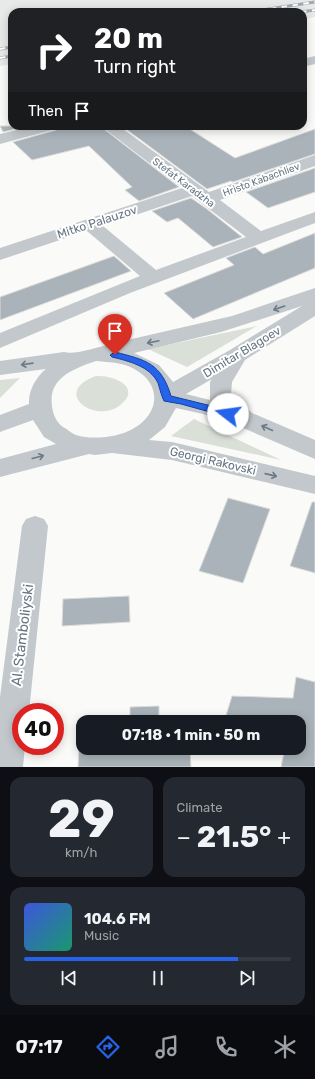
<!DOCTYPE html>
<meta charset="utf-8">
<style>
body{margin:0;font-family:Rubik,sans-serif;background:#242831;color:#f1f3f6;height:100vh;display:flex;flex-direction:column;font-size:15px;white-space:nowrap}
*{box-sizing:border-box;margin:0}
p{font-size:13px;color:#9ea1a6}
.icon{flex:none;width:22px;height:22px;fill:none;stroke:currentColor;stroke-width:2;stroke-linecap:round;stroke-linejoin:round}
.map{position:relative;height:767px;overflow:hidden}
.panel{display:flex;flex-direction:column;gap:10px;padding:10px;background:#0d0f14;flex:1}
.panel>*{flex:none}
.top-card{position:absolute;left:8px;top:8px;width:299px;height:122px;border-radius:12px;box-shadow:0 2px 10px #0003;background:#202124;color:#fff;overflow:hidden}
.speed{position:absolute;left:12px;top:703px;display:flex;gap:8px;font-size:20px;font-weight:700;text-align:center}
.speed>*{display:grid;place-content:center;width:52px;height:52px;border-radius:50%;background:#171b24;box-shadow:0 2px 10px #0003;line-height:1}
.speed .limit{border:6px solid #d22;background:#fff;color:#111}
.pin{position:absolute;display:grid;place-items:center;width:34px;height:34px;color:#fff;margin:-41px -17px;border-radius:50% 50% 50% 0;rotate:-45deg;box-shadow:0 0 4px #0007}
.pin .icon{rotate:45deg}
.me{position:absolute;width:44px;margin:-22px;rotate:285deg;stroke-linejoin:round;filter:drop-shadow(0 0 3px #0008)}
.turn{display:flex;align-items:center;gap:14px;height:84px;padding:0 20px;font-size:18px}
.turn .icon{width:52px;height:52px;stroke-width:2.5}
.turn b{display:block;font-size:28px;line-height:34px}
.then{display:flex;align-items:center;height:38px;padding:0 20px;background:#0003;gap:8px;font-size:15px}
.big{font-size:30px;font-weight:700;line-height:1.1}
.panel .widget{flex:1;display:flex;flex-direction:column;justify-content:center;gap:6px;min-width:0;padding:0 14px;border-radius:12px;background:#242831}
.panel .dial{align-items:center;gap:0}
.dial b{font-size:52px;line-height:1}
.song{display:flex;align-items:center;gap:12px}
.cover{width:48px;height:48px;border-radius:6px;background:linear-gradient(135deg,hsl(230 70% 55%),hsl(160 70% 35%))}
.played{height:4px;border-radius:2px;background:linear-gradient(90deg,#2563eb 80%,#363941 80%)}
.keys{display:flex;justify-content:space-around;direction:ltr}
.heat{display:flex;justify-content:space-between;align-items:center;font-size:22px;direction:ltr}
.panel .tiles{flex:1;display:grid;gap:10px;grid-template-columns:1fr 1fr}
.widget:last-child{grid-column:span 2}
.trip{position:absolute;left:76px;top:715px;width:230px;height:40px;border-radius:12px;background:#171b24;box-shadow:0 2px 10px #0003;font-weight:700;line-height:40px;text-align:center}
.menu{display:flex;height:64px;justify-content:space-around;align-items:center;background:#090b0e;color:#9ea1a6}
.menu .icon{width:28px;height:28px}
.menu .current{color:#2563eb}
.menu b{font-size:18px;color:#f1f3f6}
.map>svg:first-child{display:block}
.built{fill:#e8e9e9}
.green{fill:#dadfd7}
.building{fill:#aab3b9;stroke:#dcdcda}
.lines{fill:none;stroke-linecap:round;stroke-linejoin:round}
.minor{fill:#c3c8cc;fill-rule:evenodd}
.rail-casing{stroke:#a2aab0;stroke-width:3}
.rail{stroke:#fff;stroke-width:2;stroke-dasharray:5.5;stroke-linecap:butt}
.oneway{stroke:#6a7a87}
.route{fill:#2563eb;stroke:#184099}
.labels{text-anchor:middle;stroke-width:4;stroke-linejoin:round;paint-order:stroke}
.far-street-label{font-size:10px;fill:#657683;stroke:#fff}
.street-label{font-size:12px;fill:#657683;stroke:#fff}
.near-street-label{font-size:14px;fill:#657683;stroke:#fff}
</style>
<div class="map">
<svg width="315" height="767" viewBox="0 0 315 767">
<rect width="100%" height="100%" fill="#fafaf8"/>
<path class="built" d="M0,0h315v17l-12,2v-7h-291v52l-12,2z"/>
<g class="green">
<path d="M257,326l-70,41 -39,-18z"/>
<path d="M96,376c19,-1 47,12 23,30 -25,18 -68,-14 -23,-30z"/>
<path d="M20,378l-20,20v-18z"/>
<path d="M194,419l87,41 -110,-24z"/>
</g>
<g class="building">
<path d="M0,126h27l-24,6z"/>
<path d="M60,126h40l79,61 -40,14 -14,-11 7,-3 -43,-41 -57,14 -19,-18 43,-12z"/>
<path d="M122,126h63l50,32 80,-29v25l-82,28 -2,-1 -24,8z"/>
<path d="M315,168v24l-47,16 -22,-16z"/>
<path d="M191,198l16,11 35,28 -29,10 -35,-29 -11,4 -15,-11z"/>
<path d="M315,233v35l-122,51 -29,-26 70,-28 -8,-7 29,-11 8,7z"/>
<path d="M114,256l17,15 -131,49v-23z"/>
<path d="M228,498l42,11 -27,74 -44,-12z"/>
<path d="M312,502h3v71l-25,-7z"/>
<path d="M129,596l1,26 -68,4 1,-27z"/>
<path d="M296,677l19,5v85h-34l4,-19h14v-26h-75l8,-26 61,2z"/>
<path d="M159,706v16h-29v-15z"/>
<path d="M79,748h111l1,19h-113z"/>
</g>
<g class="lines">
<g class="minor">
<path d="M315,56v8l-12,3v-8z"/>
<path d="M33,126h26l-3,3 -56,15v-10z"/>
<path d="M101,126h18l90,66 106,-37v11l-95,34 41,31 54,-19v11l-185,70 -130,55v-15l140,-57 -53,-45 -87,29v-12l182,-60zM192,196l54,41 -90,33 -53,-44z"/>
<path d="M315,288v28l-70,44 -13,22 -1,13 21,18 63,27v19l-81,-35 -31,-10 -27,-6 -11,19 -16,13 23,2 143,34v18l-143,-34 -60,-7 -17,2 -6,-1 -89,23v-18l56,-15 -12,-7 -11,-17 -33,12v-17l29,-11c-1,-13 7,-27 17,-35l-46,6v-14l64,-9c11,3 35,-5 46,-8l122,-28zM302,306l-72,44 -57,32 -14,-17 -25,-12 87,-21zM96,361c10,1 22,1 32,5 39,16 32,54 -4,67 -6,2 -12,3 -18,4 -10,1 -21,1 -30,-2 -5,-2 -9,-6 -13,-8 -7,-5 -10,-13 -11,-21 -4,-28 21,-37 44,-45zM212,379l-2,3v18l-24,-6z"/>
<path d="M35,516l9,3 4,7 -19,186h-8v34h4l-2,21h-23v-70l22,-171 4,-7z"/>
</g>
<g class="rail-casing">
<g id="rail">
<path d="M249,12l66,-10"/>
<path d="M301,12l14,-2"/>
<path d="M0,49l12,-2"/>
<path d="M0,58l12,-2"/>
</g>
</g>
<use href="#rail" class="rail"/>
</g>
<defs><path id="oneway-shaft" d="M-6 0H5M1.5-3L5.5 0L1.5 3" fill="none" stroke-width="1.6" stroke-linecap="round" stroke-linejoin="round"/></defs>
<g class="oneway">
<use href="#oneway-shaft" transform="translate(279 308) rotate(161)"/>
<use href="#oneway-shaft" transform="translate(153 342) rotate(168)"/>
<use href="#oneway-shaft" transform="translate(27 364) rotate(172)"/>
<use href="#oneway-shaft" transform="translate(267 428) rotate(-156)"/>
<use href="#oneway-shaft" transform="translate(38 457) rotate(-15)"/>
<use href="#oneway-shaft" transform="translate(271 475) rotate(13)"/>
</g>
<path class="route" d="M115,352c31,8 46,11 56,44l57,14 5,4 -5,3 -47,-13 -17,-3c-3,-6 -4,-12 -6,-18 -8,-17 -30,-22 -46,-26l-2,-2z"/>
<g class="labels">
<g class="far-street-label">
<text transform="translate(261 179) rotate(-20)" y="4">Hristo Kabachliev</text>
<text transform="translate(184 182) rotate(37)" y="4">Stefat Karadzha</text>
</g>
<g class="street-label">
<text transform="translate(97 222) rotate(-18)" y="4">Mitko Palauzov</text>
<text transform="translate(242 352) rotate(-31)" y="4">Dimitar Blagoev</text>
<text transform="translate(213 461) rotate(13)" y="4">Georgi Rakovski</text>
</g>
<g class="near-street-label">
<text transform="translate(22 635) rotate(-83)" y="5">Al. Stamboliyski</text>
</g>
</g>
</svg>
<div class="speed"><div class="limit">40</div></div>
<div class="pin" style="left:115px;top:355px;background:#d93025"><svg class="icon" aria-label="arrive" viewBox="0 0 24 24"><path d="M6 21V4h12l-3 4 3 4H6"/></svg></div>
<svg class="me" style="left:228px;top:414px" viewBox="-20 -20 40 40"><circle r="19" fill="#fff"/><path d="M0-13L10 11 0 6-10 11z" fill="#2563eb"/></svg>
<div class="trip">07:18 · 1 min · 50 m</div>
<div class="top-card">
<div class="turn"><svg class="icon" aria-label="right" viewBox="0 0 24 24"><path d="M7 20v-9h11M14 6l5 5-5 5"/></svg><div><b>20 m</b>Turn right</div></div>
<div class="then">Then<svg class="icon" aria-label="arrive" viewBox="0 0 24 24"><path d="M6 21V4h12l-3 4 3 4H6"/></svg></div>
</div>
</div>
<section class="panel">
<div class="tiles">
<div class="widget dial"><b>29</b><p>km/h</p></div>
<div class="widget"><p>Climate</p>
<div class="heat"><a>−</a><b class="big">21.5°</b><a>+</a></div>
</div>
<div class="widget">
<div class="song"><i class="cover"></i><div><b>104.6 FM</b><p>Music</p></div></div>
<div class="played"></div>
<div class="keys"><svg class="icon" aria-label="previous" viewBox="0 0 24 24"><path d="M18 5L8 12l10 7zM5 5v14"/></svg><svg class="icon" aria-label="pause" viewBox="0 0 24 24"><path d="M8 5v14M16 5v14"/></svg><svg class="icon" aria-label="next" viewBox="0 0 24 24"><path d="M6 5l10 7-10 7zM19 5v14"/></svg></div>
</div>
</div>
</section>
<nav class="menu">
<b>07:17</b>
<svg class="icon current" aria-label="directions" viewBox="0 0 24 24"><path d="M12 3l9 9-9 9-9-9zM9 14v-3h6M13 9l2 2-2 2"/></svg>
<svg class="icon" aria-label="music" viewBox="0 0 24 24"><path d="M9 18V5l10-2v13"/><circle cx="6" cy="18" r="3"/><circle cx="16" cy="16" r="3"/></svg>
<svg class="icon" aria-label="phone" viewBox="0 0 24 24"><path d="M5 4h4l2 5-3 2q2 4 5 5l2-3 5 2v4C11 20 4 13 5 4z"/></svg>
<svg class="icon" aria-label="climate" viewBox="0 0 24 24"><path d="M12 3v18M4 7l16 10M4 17L20 7"/></svg>
</nav>
